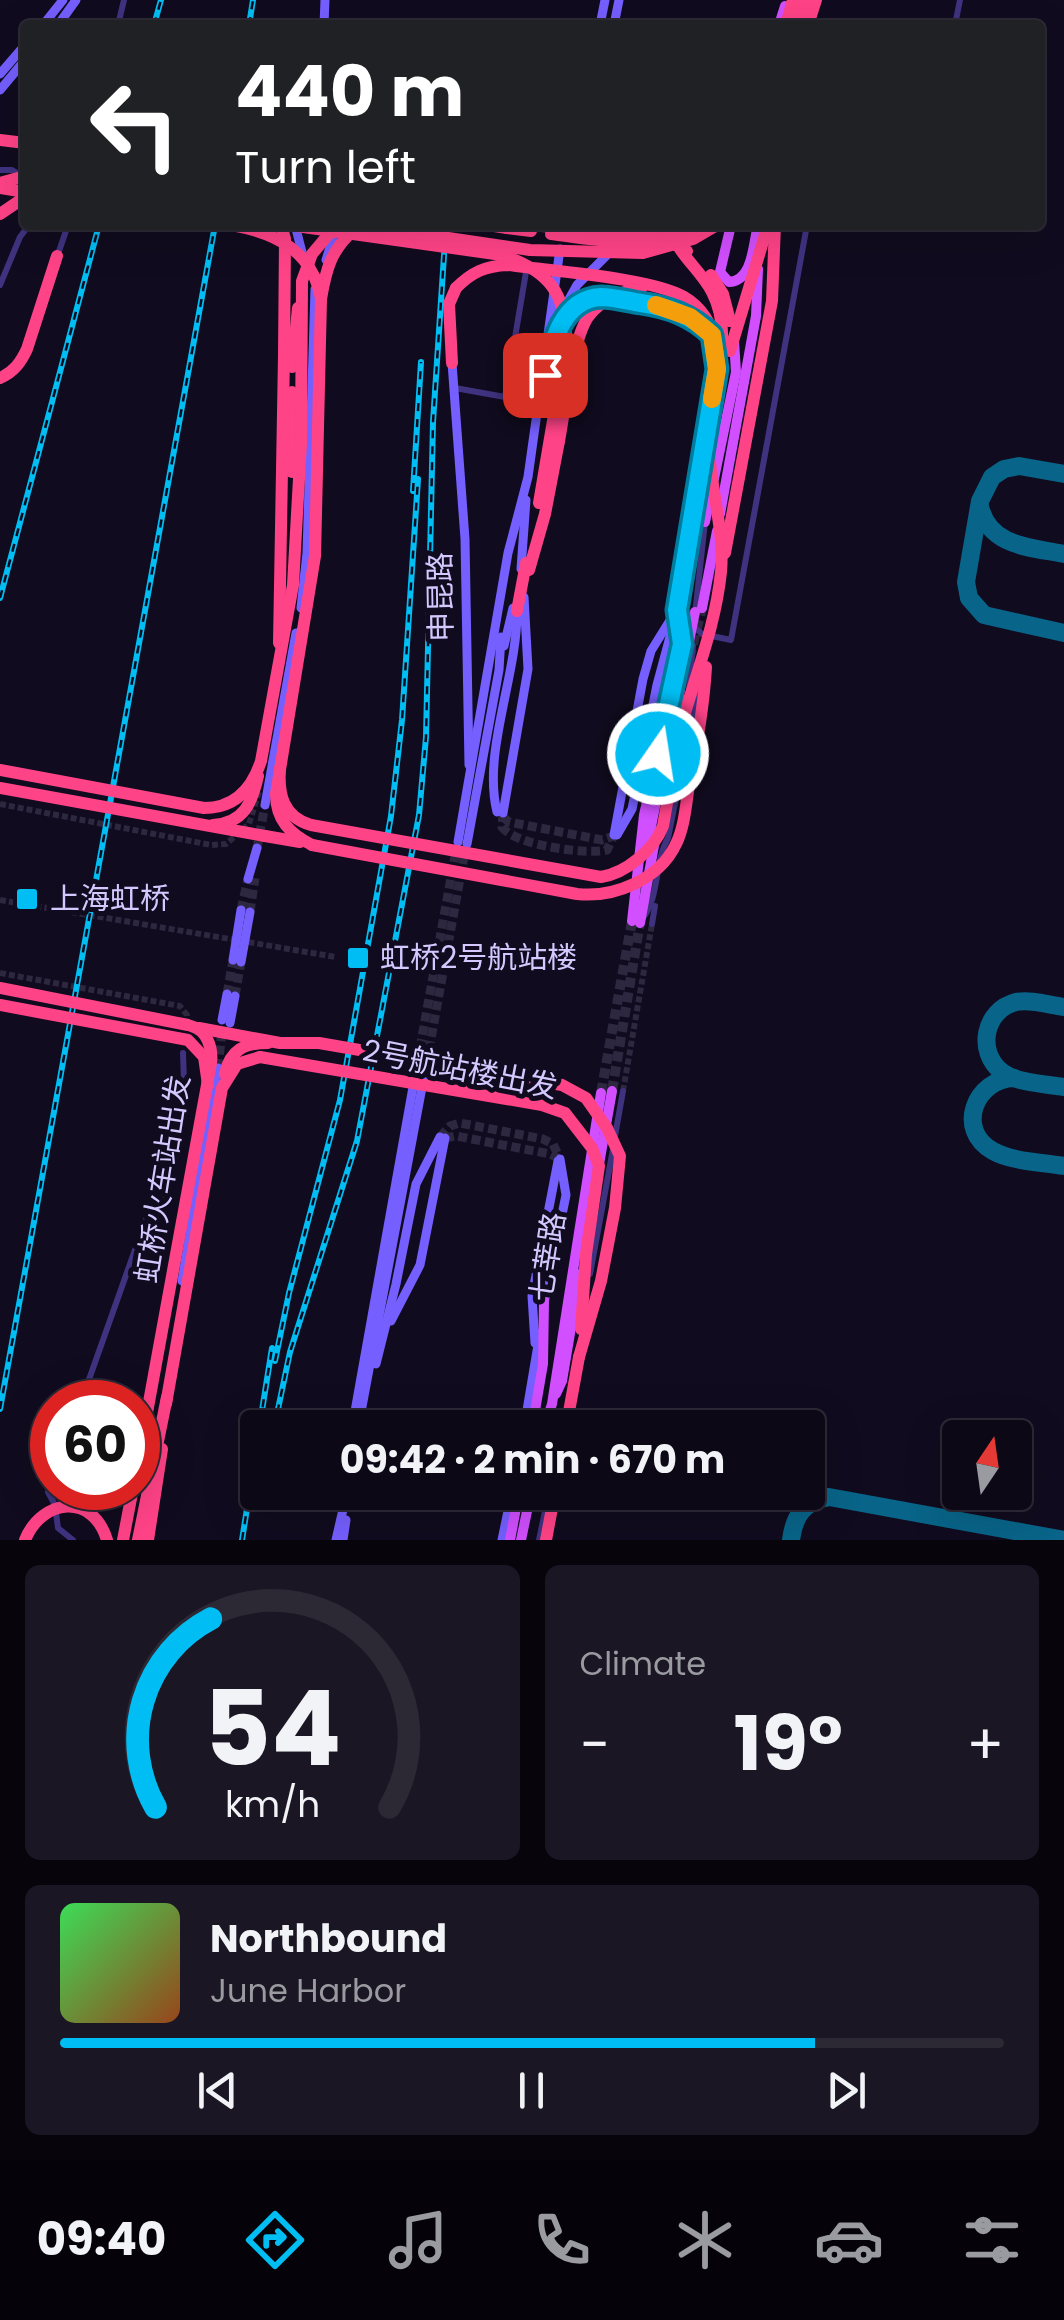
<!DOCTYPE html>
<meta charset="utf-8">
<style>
body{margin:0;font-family:Poppins,"Noto Sans SC",sans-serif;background:#1a1623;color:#f1f3f6;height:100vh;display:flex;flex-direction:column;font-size:38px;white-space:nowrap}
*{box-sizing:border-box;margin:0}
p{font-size:32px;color:#9a9aa1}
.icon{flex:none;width:55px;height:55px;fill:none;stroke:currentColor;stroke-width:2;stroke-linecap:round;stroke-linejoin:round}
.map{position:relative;height:1540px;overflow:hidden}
.side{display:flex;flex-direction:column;gap:25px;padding:25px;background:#07040c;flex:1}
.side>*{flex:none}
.hud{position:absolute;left:20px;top:20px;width:1025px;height:210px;border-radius:10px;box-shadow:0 10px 40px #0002,0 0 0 2px #2c2935;background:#202124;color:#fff;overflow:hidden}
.needle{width:65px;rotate:13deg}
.tools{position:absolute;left:942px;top:1420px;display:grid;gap:20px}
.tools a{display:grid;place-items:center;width:90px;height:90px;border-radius:10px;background:#0c0816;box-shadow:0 10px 40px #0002,0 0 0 2px #2c2935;font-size:50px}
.speed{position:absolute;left:30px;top:1380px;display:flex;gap:20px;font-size:50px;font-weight:700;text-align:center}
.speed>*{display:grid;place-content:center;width:130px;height:130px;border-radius:50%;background:#0c0816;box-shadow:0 10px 40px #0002,0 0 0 2px #2c2935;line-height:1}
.speed .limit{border:15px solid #d22;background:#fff;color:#111}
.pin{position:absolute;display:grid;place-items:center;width:85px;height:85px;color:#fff;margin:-42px;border-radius:20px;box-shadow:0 5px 15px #0006}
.me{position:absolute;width:110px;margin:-55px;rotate:13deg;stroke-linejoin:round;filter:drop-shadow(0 0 8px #0008)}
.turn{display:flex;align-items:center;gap:35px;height:210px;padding:0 50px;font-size:45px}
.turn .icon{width:130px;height:130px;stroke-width:2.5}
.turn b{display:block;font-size:70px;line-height:85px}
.big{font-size:75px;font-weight:700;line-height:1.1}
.side .widget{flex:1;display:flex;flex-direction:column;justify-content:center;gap:15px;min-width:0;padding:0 35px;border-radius:15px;background:#1a1623}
.side .dial{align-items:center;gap:0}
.dial svg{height:260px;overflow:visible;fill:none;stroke:#2c2935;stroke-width:7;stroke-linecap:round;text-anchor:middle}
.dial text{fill:#f1f3f6;stroke:none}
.song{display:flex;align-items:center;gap:30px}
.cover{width:120px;height:120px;border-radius:15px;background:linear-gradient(135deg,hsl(130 70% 55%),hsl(20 70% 35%))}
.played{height:10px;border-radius:5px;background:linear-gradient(90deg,#00bef3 80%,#2c2935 80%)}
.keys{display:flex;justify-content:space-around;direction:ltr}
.heat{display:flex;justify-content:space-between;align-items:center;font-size:55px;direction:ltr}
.side .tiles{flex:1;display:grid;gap:25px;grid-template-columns:1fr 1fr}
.widget:last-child{grid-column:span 2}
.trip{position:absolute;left:240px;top:1410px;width:585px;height:100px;border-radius:10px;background:#0c0816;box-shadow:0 10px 40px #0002,0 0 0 2px #2c2935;font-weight:700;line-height:100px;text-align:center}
.tab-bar{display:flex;height:160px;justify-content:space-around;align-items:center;background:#050309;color:#9a9aa1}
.tab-bar .icon{width:70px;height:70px}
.tab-bar .active{color:#00bef3}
.tab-bar b{font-size:45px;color:#f1f3f6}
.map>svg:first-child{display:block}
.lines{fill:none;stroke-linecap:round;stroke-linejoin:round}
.taxiway{stroke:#086488;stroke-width:18}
.street-tunnel{stroke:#2d2740;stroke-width:6;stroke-dasharray:6 3;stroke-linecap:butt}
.secondary-tunnel{stroke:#2d2740;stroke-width:9;stroke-dasharray:9 4.5;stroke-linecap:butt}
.primary-tunnel{stroke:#2d2740;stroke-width:10;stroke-dasharray:10 5;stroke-linecap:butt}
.street{stroke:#3f3380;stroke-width:6}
.secondary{stroke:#755fff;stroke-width:9}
.primary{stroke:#d14fff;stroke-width:10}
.highway{stroke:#ff4387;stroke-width:12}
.rail-casing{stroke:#00bef3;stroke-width:6}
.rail{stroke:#100b1e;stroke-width:2.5;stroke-dasharray:8;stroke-linecap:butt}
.highway-bridge{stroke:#ff4387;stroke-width:12}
.route-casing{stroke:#007c9e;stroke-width:25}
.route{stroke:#00bef3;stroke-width:18}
.slow{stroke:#f59e0b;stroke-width:18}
.poi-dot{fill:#00bef3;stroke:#100b1e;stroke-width:4}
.labels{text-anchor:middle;stroke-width:10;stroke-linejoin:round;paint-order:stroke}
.street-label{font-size:30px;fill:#d4c8ff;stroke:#100b1e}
.poi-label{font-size:30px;fill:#d4c8ff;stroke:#100b1e;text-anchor:start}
</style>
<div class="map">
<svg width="1064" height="1540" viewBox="0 0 1064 1540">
<rect width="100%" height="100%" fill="#100b1e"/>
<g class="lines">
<g class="taxiway">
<path d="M1064,474l-45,-8 -15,3 -12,8 -12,24 -14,81 3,16 15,17 80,18"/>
<path d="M980,507c10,40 50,40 84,47"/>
<path d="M1064,1007c-15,-2 -33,-8 -48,-5 -32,8 -40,50 -14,70 15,11 43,12 62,15"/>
<path d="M1014,1078c-39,1 -59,52 -21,73 20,11 49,11 71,15"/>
<path d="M791,1540c3,-24 13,-39 38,-43l235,43"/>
</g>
<g class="street-tunnel">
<path d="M0,804l211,41 15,-1 23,-20 10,-32"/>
<path d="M0,900l336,57"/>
<path d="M0,973l180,33 7,9 -1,7"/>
<path d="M623,1091l29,-167"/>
</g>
<g class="secondary-tunnel">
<path d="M503,813l-1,14c13,18 83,28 105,23l7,-15"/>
<path d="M503,817l6,5 93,18 15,-5"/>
<path d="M257,848l8,-43"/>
<path d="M241,910l7,-31"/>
<path d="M250,912l5,-34"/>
<path d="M227,994l6,-34"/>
<path d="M235,996l6,-34"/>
<path d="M420,1048l36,-198"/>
<path d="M429,1050l36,-199"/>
<path d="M218,1068l4,-37"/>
<path d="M440,1137l10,-11 10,-3 83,16 10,5 7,15"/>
<path d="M445,1138l11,-2 94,18 8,4"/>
</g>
<g class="primary-tunnel">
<path d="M682,688l20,-80"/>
<path d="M612,1091l28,-168"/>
<path d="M601,1093l31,-172"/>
</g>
<g class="street">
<path d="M118,25l6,-25"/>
<path d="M955,25l5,-25"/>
<path d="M0,170h12l10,6"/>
<path d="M58,254l10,-29"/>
<path d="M0,285l20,-48 9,-12"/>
<path d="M455,388l50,9 22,-131"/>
<path d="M695,614l10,-92"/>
<path d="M694,627l8,7 29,6 76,-415"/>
<path d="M689,683l4,-37"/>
<path d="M643,918c17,-23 11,-55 25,-80l30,-149"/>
<path d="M652,924l3,-18"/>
<path d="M615,1136l8,-45"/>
<path d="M590,1274l23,-125"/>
<path d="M81,1402l66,-186 15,-15 5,-19 17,-100 -1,-29"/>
<path d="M52,1480l-4,12 7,13 3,23 15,12"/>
<path d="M539,1540l10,-48"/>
</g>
<g class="secondary">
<path d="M43,25l20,-25"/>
<path d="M58,25l18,-25"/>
<path d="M324,25l1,-25"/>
<path d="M600,25l5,-25"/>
<path d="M614,25l5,-25"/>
<path d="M0,74l25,-29"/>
<path d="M0,90l25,-30"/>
<path d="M295,225l8,31"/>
<path d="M326,260l10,-32"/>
<path d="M563,310l14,-25 32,-32"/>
<path d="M452,363l13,176 4,226"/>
<path d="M521,569l5,-69"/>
<path d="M301,608l6,-55 8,-264"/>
<path d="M504,646l9,-38"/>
<path d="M265,805l31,-172"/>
<path d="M497,812c-15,-61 21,-137 20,-203"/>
<path d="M503,813l25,-144 -4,-72"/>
<path d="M614,835l29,-156 8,-28 26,-42"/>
<path d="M617,835l15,-26 25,-124 17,-63"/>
<path d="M458,842l50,-289 20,-76 32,-228"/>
<path d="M467,844l32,-174 2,-33"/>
<path d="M248,879l9,-31"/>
<path d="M233,960l8,-50"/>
<path d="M241,962l9,-50"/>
<path d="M222,1020l5,-26"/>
<path d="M230,1023l5,-27"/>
<path d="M182,1281l36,-213"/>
<path d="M544,1303l22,-108 -6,-36"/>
<path d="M391,1321l29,-56 25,-127"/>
<path d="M535,1343l-3,-47 26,-135"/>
<path d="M376,1364l20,-80 20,-100 24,-47"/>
<path d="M352,1428l68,-380"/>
<path d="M358,1428l71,-378"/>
<path d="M524,1428l16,-95"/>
<path d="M336,1540l11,-48"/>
<path d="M343,1540l3,-20"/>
<path d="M502,1540l10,-48"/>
</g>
<g class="primary">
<path d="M779,25l6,-19"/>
<path d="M731,225l-11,47 9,10c24,-1 24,-38 29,-57"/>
<path d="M664,307l26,10 20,16"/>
<path d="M555,330c43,-47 58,-31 115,-22"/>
<path d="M720,514l36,-198 2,-47"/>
<path d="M705,522l31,-150 -2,-31"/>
<path d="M702,608l15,-77"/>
<path d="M687,651l8,-39"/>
<path d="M670,754l11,-72"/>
<path d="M647,847l20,-101"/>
<path d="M632,921l12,-106 38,-171 -5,-35 28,-167"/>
<path d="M640,923l15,-83"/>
<path d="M599,1164l13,-73"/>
<path d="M556,1394l6,-13 18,-107"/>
<path d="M532,1428l11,-64 1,-64"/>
<path d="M544,1428l8,-24 49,-311"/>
<path d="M510,1540l9,-48"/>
<path d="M521,1540l10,-48"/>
</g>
<g class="highway">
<path d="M786,25l7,-25"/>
<path d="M797,25l8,-25"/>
<path d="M808,25l8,-25"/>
<path d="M0,140l25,3"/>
<path d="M0,214l25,-17"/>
<path d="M488,225l19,3"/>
<path d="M452,363l-3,-59 7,-16"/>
<path d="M292,367l6,-59"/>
<path d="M0,378c14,-6 21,-16 27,-29l30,-93"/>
<path d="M292,472v-80"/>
<path d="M725,553l47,-252 3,-76"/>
<path d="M529,570l16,-56 14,-73"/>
<path d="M517,611l9,-48"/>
<path d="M279,643l5,-288"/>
<path d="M213,825c31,-2 39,-22 45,-49"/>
<path d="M265,836l35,6"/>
<path d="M312,845c-22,-11 -36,-25 -36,-51l39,-238 6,-257c5,-30 10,-49 33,-69"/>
<path d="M225,1074c5,-24 19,-31 43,-31"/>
<path d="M166,1404l56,-316 15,-24 23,-7"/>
<path d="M566,1428l13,-71"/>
<path d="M138,1462l73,-399c2,-15 -4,-33 -20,-37"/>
<path d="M123,1540l10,-52"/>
<path d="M148,1540l14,-91"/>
<path d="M546,1540l9,-48"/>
</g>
<g class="rail-casing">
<g id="rail">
<path d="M154,25l7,-25"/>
<path d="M249,25l4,-25"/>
<path d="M413,491l8,-129"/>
<path d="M0,598l99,-373"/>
<path d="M275,1361l14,-68 51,-193 51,-284 11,-96 16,-241"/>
<path d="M0,1409l215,-1184"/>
<path d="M260,1423l12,-75"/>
<path d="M274,1428l16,-76 67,-211 62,-326 7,-78 7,-315 13,-197"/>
<path d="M242,1540l16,-100"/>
</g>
</g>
<use href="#rail" class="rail"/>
<g class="highway-bridge">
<path d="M0,183l25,-7"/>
<path d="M0,188l25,4"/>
<path d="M232,225c44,8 81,26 89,74"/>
<path d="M281,225l4,14 -1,116"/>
<path d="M289,225l213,30c47,16 65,38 64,89l-27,159"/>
<path d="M360,225l170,25 113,3 50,-14 24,-14"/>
<path d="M525,225l113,7 22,5 27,14"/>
<path d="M507,228l24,3"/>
<path d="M551,234c52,7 101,17 149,-9"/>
<path d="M711,275l12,19 7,27"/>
<path d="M456,288c16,-16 29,-22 52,-23 42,6 144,13 176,32 19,11 29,30 33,51"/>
<path d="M730,351l38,-126"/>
<path d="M559,441c6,-31 13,-100 29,-124 13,-18 33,-25 54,-30"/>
<path d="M280,768c-2,26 3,49 31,57l290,52c25,-4 53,-27 62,-51 7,-38 12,-76 22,-113 14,-47 31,-92 36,-141 4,-44 -12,-86 -12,-130 -1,-50 28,-102 3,-150 -9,-17 -22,-28 -32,-43"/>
<path d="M0,770l204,38c31,0 48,-19 57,-47l32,-176 8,-142 1,-162 10,-27 16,-19 16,-10"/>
<path d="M0,788l265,48"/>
<path d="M312,845l265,49c37,4 82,-14 99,-50 10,-20 10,-47 15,-69 7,-36 13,-71 15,-108"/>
<path d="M0,988l188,37"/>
<path d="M0,1005l188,35 16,17 4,28"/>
<path d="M199,1028l81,15h39l243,42 24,13 21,30 13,28 -5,52 -14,73 -22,76"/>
<path d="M260,1057l282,48 23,8 27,35 7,18 -13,88 -5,75"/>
<path d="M25,1540c17,-42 68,-47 82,0"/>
<path d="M138,1540l29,-143"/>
</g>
</g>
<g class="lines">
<g class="route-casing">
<path id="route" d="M545,375c7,-30 16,-76 56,-78 12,0 27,4 40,6 27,4 51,12 71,32l5,34 -40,241 5,34 -24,110"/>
</g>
<use href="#route" class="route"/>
<path class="slow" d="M656,305l34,12 22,18 5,34 -5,30"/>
</g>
<g class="poi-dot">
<rect x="15" y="887" width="24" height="24" rx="5"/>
<rect x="346" y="946" width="24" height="24" rx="5"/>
</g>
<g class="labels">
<g class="street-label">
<text transform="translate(441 597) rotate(-91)" y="10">申昆路</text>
<text transform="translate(460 1069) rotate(11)" y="10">2号航站楼出发</text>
<text transform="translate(163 1179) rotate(-81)" y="10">虹桥火车站出发</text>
<text transform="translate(548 1257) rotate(-81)" y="10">七莘路</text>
</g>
<g class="poi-label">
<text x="50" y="909">上海虹桥</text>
<text x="380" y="968">虹桥2号航站楼</text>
</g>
</g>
</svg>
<div class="tools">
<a><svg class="needle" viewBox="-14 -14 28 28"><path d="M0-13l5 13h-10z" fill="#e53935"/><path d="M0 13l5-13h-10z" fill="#9a9aa1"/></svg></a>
</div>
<div class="speed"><div class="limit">60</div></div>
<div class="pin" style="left:545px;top:375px;background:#d93025"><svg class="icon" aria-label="arrive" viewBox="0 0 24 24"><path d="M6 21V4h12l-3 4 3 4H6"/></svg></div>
<svg class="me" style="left:658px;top:754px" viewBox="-20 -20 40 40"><circle r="17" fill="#00bef3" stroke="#fff" stroke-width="3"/><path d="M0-11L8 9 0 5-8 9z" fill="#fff"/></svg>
<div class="trip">09:42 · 2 min · 670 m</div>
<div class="hud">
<div class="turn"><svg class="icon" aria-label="left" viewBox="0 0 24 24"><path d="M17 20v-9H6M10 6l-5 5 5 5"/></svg><div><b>440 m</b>Turn left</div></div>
</div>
</div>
<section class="side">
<div class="tiles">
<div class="widget dial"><svg viewBox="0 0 100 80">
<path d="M14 69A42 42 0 1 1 86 69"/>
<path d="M14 69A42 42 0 0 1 31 11" stroke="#00bef3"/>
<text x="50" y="56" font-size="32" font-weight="700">54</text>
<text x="50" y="72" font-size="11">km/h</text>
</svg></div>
<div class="widget"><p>Climate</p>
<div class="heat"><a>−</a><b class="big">19°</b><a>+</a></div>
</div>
<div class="widget">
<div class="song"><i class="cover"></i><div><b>Northbound</b><p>June Harbor</p></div></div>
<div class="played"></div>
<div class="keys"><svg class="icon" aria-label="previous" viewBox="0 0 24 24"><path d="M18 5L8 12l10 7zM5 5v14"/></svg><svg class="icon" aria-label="pause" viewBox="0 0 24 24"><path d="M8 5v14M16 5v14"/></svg><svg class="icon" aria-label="next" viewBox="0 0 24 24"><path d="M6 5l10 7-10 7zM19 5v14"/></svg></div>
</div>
</div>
</section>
<nav class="tab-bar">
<b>09:40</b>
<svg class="icon active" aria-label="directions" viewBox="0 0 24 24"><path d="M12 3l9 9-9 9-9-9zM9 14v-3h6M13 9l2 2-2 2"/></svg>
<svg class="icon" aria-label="music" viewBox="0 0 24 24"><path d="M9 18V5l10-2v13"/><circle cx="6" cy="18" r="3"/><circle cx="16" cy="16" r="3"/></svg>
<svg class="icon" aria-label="phone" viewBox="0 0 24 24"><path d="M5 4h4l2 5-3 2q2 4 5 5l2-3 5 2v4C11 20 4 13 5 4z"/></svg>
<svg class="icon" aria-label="climate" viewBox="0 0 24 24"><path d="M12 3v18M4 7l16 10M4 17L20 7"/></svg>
<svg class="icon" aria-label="car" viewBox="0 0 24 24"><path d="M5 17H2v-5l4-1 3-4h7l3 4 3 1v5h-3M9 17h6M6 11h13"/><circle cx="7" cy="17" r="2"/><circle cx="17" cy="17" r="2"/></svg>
<svg class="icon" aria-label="filters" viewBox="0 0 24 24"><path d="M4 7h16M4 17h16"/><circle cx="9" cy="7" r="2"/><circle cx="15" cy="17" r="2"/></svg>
</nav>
